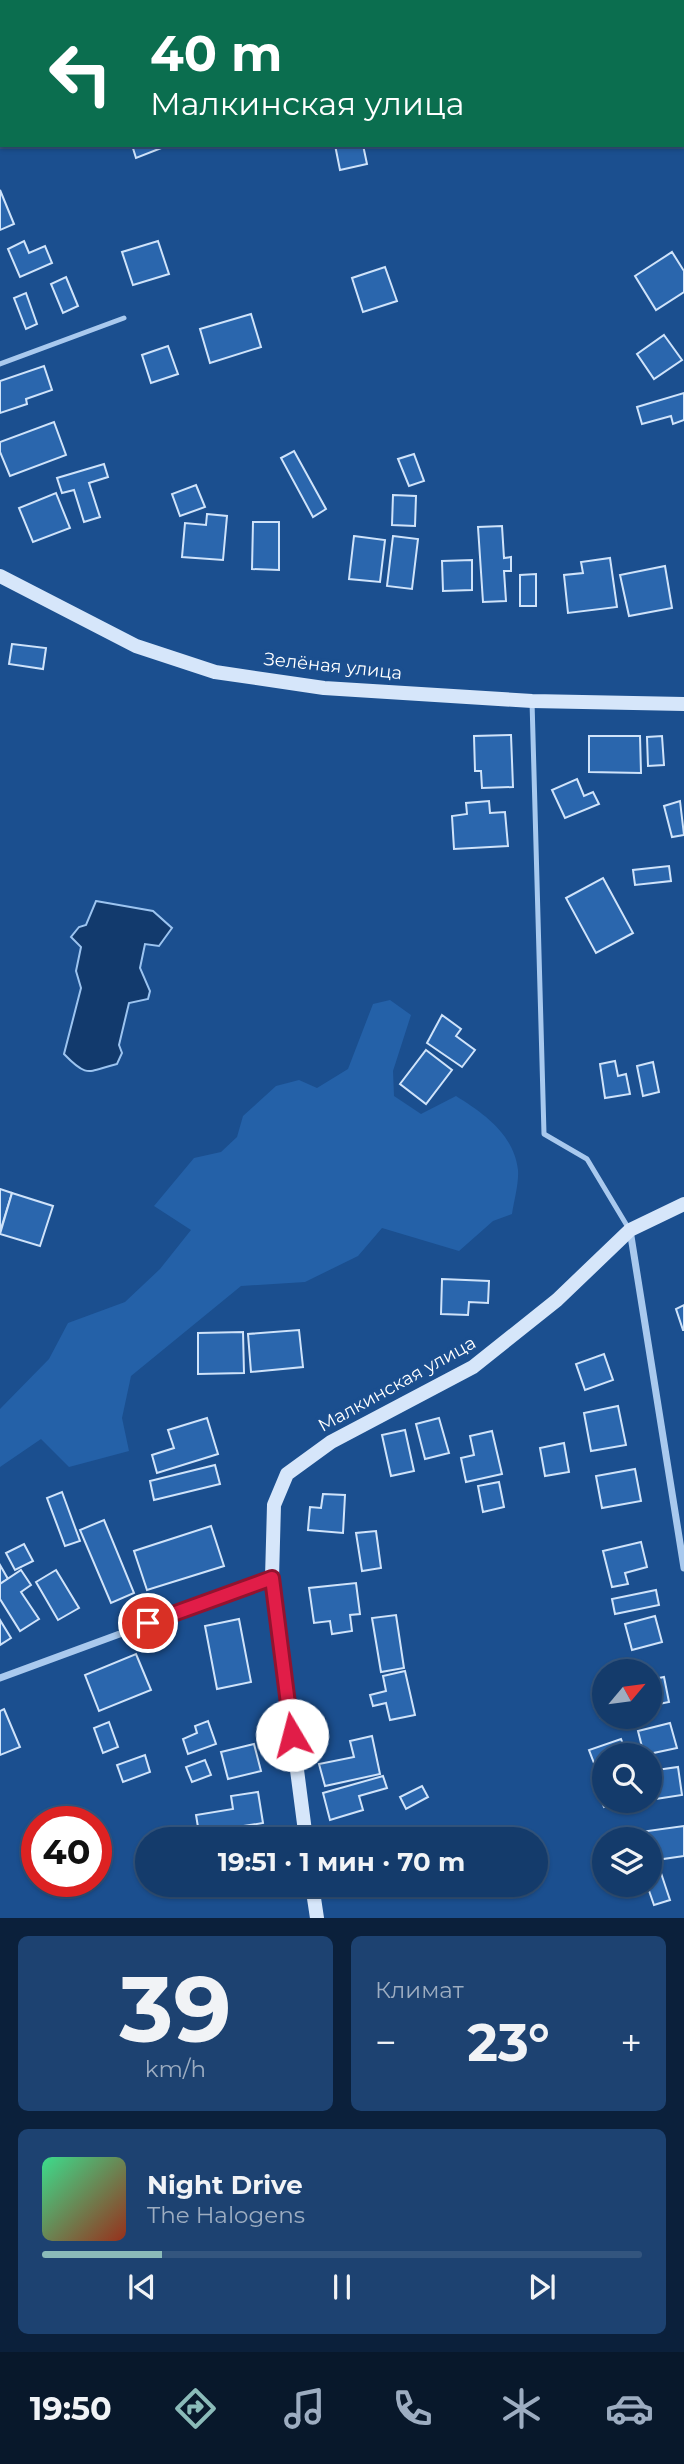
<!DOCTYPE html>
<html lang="ru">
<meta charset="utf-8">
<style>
body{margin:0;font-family:Montserrat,sans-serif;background:#1d4271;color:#f1f3f6;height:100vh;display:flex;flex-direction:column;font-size:26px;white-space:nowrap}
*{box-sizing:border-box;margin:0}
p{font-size:23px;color:#9dadc1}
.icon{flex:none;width:38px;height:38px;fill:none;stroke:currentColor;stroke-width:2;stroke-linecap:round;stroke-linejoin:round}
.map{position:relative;height:1918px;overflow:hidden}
.drawer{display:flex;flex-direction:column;gap:18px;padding:18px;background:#0b203b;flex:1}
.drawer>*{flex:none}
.top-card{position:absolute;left:0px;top:0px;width:684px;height:147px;box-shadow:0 2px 5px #0004,0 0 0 2px #33557e;background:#0b6e4f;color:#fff;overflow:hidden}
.needle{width:46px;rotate:61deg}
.buttons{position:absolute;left:592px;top:1659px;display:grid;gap:14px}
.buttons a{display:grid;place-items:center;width:70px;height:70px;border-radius:50%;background:#143b6b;box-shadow:0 2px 5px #0004,0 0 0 2px #33557e;font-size:35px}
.speed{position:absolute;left:21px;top:1806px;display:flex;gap:14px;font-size:35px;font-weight:700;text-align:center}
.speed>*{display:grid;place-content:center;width:91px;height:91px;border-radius:50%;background:#143b6b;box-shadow:0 2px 5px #0004,0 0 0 2px #33557e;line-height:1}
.speed .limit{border:10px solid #d22;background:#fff;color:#111}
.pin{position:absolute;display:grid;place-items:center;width:60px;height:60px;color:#fff;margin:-30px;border:4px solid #fff;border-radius:50%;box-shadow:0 2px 7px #0007}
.me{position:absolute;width:77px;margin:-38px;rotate:352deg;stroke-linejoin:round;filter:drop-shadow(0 0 5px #0008)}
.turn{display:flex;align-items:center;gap:24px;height:147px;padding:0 35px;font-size:32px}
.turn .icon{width:91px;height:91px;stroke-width:2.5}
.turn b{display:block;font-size:49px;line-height:60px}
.big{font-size:52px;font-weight:700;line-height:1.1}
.drawer .card{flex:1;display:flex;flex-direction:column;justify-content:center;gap:10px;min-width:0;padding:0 24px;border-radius:10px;background:#1d4271}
.drawer .dial{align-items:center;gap:0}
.dial b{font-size:91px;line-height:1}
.song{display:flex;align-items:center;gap:21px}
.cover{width:84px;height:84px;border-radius:10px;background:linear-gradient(135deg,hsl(150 70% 55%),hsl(10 70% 35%))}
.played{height:7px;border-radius:4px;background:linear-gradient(90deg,#8bbbb9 20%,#33557e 20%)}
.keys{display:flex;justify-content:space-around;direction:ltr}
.heat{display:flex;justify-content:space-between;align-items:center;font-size:38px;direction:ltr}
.drawer .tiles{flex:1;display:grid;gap:18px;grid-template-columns:1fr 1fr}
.card:last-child{grid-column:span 2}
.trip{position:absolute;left:135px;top:1827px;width:413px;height:70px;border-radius:35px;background:#143b6b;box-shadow:0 2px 5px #0004,0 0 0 2px #33557e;font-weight:700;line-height:70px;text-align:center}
.tab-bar{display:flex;height:112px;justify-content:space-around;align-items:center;background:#08182b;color:#9dadc1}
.tab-bar .icon{width:49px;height:49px}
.tab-bar .on{color:#8bbbb9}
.tab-bar b{font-size:32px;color:#f1f3f6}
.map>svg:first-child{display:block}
.green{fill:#2461a8}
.water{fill:#123a6d;stroke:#9cc4f0;stroke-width:2}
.building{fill:#2a66ad;stroke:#cfe3fa;stroke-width:2}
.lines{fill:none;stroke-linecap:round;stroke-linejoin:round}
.lane{stroke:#a9c9ee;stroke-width:5}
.street{stroke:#a9c9ee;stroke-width:7}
.secondary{stroke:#d6e6fa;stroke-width:14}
.route-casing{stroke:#92132f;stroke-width:18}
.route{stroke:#e11d48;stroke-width:12}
.labels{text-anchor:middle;stroke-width:7;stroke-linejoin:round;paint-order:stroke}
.street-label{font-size:18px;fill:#fff;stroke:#1b4f8f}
</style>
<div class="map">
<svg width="684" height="1918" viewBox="0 0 684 1918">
<rect width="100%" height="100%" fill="#1b4f8f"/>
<path class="green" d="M390,1000l21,15 -18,56 1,25 27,18 35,-18c27,17 58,38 62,74 1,13 -4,31 -6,44l-19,7 -34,30 -77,-23 -24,28 -53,26 -64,4 -110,90 -9,42 7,33 -60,16 -28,-28 -41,28v-58l49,-50 19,-36 57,-21 35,-33 31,-39 -37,-24 40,-48 27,-6 16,-15 6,-21 33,-30 23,-6 18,8 31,-19 25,-65z"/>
<path class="water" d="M96,901l57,10 19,17 -13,18 -14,-2 -5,24 10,23 -2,8 -19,4 -10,42 3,8 -5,11c-29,7 -29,15 -53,-10l17,-66 -5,-17 5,-24 -10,-10 8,-10 7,-2z"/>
<g class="building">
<path d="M132,145h37l-33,13z"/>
<path d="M335,145h28l4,19 -27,6z"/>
<path d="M0,190l14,34 -14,6z"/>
<path d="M24,241l5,12 16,-7 7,17 -32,14 -12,-28z"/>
<path d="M158,241l11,33 -36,11 -11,-33z"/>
<path d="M672,252l12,19v21l-28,18 -21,-34z"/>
<path d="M385,267l12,34 -34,11 -11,-34z"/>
<path d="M66,277l12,29 -15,7 -12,-29z"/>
<path d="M26,293l11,31 -11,5 -12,-31z"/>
<path d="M251,314l10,33 -51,16 -10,-34z"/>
<path d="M664,335l18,25 -28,19 -17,-25z"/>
<path d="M168,346l10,28 -27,9 -9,-28z"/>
<path d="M44,366l8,24 -26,9 1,5 -27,9v-32z"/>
<path d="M684,393v27l-11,4 -2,-8 -29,8 -5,-17z"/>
<path d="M54,422l12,33 -56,21 -10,-24v-10z"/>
<path d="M294,451l32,58 -13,8 -32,-59z"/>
<path d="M414,454l10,27 -15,5 -11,-27z"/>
<path d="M104,464l4,13 -19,6 11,34 -16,5 -10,-32 -12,3 -5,-15z"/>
<path d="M196,485l9,22 -25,9 -8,-22z"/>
<path d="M56,493l14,35 -37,14 -14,-34z"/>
<path d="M393,495l23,1 -1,30 -23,-1z"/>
<path d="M207,514l20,2 -4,44 -41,-3 3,-34 21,2z"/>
<path d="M253,522h26v48l-27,-1z"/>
<path d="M502,526l2,32 7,-1v14h-7l2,30 -23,1 -5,-75z"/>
<path d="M354,536l31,4 -5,42 -31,-3z"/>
<path d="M393,536l25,3 -6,50 -25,-3z"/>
<path d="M610,558l7,49 -49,6 -4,-38 19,-2 -2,-11z"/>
<path d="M472,560v30l-29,1 -1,-30z"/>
<path d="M665,566l7,42 -43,8 -9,-41z"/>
<path d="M536,574v32h-16v-31z"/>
<path d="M12,644l34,4 -3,21 -34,-5z"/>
<path d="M511,735l2,52 -31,1 -1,-17h-6l-1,-35z"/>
<path d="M589,736h51l1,37 -52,-1z"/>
<path d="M662,736l2,29 -16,1 -1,-29z"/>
<path d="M577,779l7,17 9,-4 6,12 -34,14 -13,-28z"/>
<path d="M489,801l1,12 15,-1 3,34 -54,3 -2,-33 15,-2 -1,-11z"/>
<path d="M680,801l4,34 -12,2 -8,-31z"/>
<path d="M669,866l2,15 -36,4 -2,-15z"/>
<path d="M603,878l30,55 -37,20 -30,-55z"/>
<path d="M442,1015l19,14 -5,7 19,14 -13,17 -35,-24z"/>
<path d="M426,1050l26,20 -26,34 -26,-20z"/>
<path d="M615,1061l3,15 8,-2 4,20 -25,4 -5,-34z"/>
<path d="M653,1062l6,30 -16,4 -6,-30z"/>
<path d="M0,1189l12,4 -12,39z"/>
<path d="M12,1193l41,13 -13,40 -40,-12z"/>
<path d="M442,1279l47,2 -1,22 -19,-1 -1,13 -27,-1z"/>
<path d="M684,1305v25h-1l-7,-21z"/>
<path d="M299,1330l4,37 -52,5 -3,-38z"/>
<path d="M243,1332l1,41 -46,1v-41z"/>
<path d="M604,1354l9,26 -28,10 -9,-26z"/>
<path d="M618,1406l8,39 -35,6 -7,-38z"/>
<path d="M207,1418l11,36 -61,19 -5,-18 22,-7 -6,-18z"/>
<path d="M439,1418l10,35 -24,6 -9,-35z"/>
<path d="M405,1430l9,41 -23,5 -9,-41z"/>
<path d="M492,1431l10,43 -36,8 -5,-24 13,-3 -4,-19z"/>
<path d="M564,1443l5,29 -24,4 -5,-28z"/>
<path d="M215,1465l5,19 -66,16 -4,-19z"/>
<path d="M635,1469l6,32 -39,7 -6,-32z"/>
<path d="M499,1482l5,25 -21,5 -5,-26z"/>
<path d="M62,1492l18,49 -15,5 -18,-48z"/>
<path d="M323,1494l22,1 -2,38 -35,-3 2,-23 11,1z"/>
<path d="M104,1520l30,73 -23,10 -31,-73z"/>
<path d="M211,1526l13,40 -77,24 -13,-39z"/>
<path d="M376,1531l5,37 -19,3 -6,-38z"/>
<path d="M641,1542l6,25 -22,6 3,11 -16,3 -9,-36z"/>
<path d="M24,1544l9,17 -18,9 -9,-17z"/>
<path d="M0,1565l8,14 -8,5z"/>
<path d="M21,1570l10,15 -10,7 18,27 -19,12 -20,-32v-15z"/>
<path d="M56,1570l23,38 -21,12 -22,-38z"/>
<path d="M356,1583l4,31 -10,1 2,16 -20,3 -2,-13 -16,2 -5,-35z"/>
<path d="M656,1590l3,15 -44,9 -3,-15z"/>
<path d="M396,1615l8,53 -23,4 -9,-54z"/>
<path d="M655,1616l7,26 -30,8 -7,-26z"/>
<path d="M239,1619l12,63 -34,7 -12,-63z"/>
<path d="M0,1620l11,18 -11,7z"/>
<path d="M136,1654l15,36 -52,21 -14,-36z"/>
<path d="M405,1671l10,44 -25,5 -4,-17 -13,3 -3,-11 16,-4 -3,-15z"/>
<path d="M664,1677l5,25 -20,4v-26z"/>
<path d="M604,1690v26l-4,1 -6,-24z"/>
<path d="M4,1709l16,38 -20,8v-44z"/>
<path d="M208,1721l8,23 -28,10 -5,-15 14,-6 -2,-7z"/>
<path d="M109,1722l9,25 -15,6 -9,-25z"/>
<path d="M670,1723l7,25 -33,7 -6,-24z"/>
<path d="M372,1736l8,38 -55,12 -6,-22 35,-7 -4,-16z"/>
<path d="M621,1739l5,13 -22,3v5l-10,3 -5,-13z"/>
<path d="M254,1744l7,27 -33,8 -7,-27z"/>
<path d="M145,1755l5,17 -27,10 -6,-17z"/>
<path d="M205,1760l6,15 -19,7 -6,-15z"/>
<path d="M678,1767l4,28 -33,5v-29z"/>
<path d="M383,1776l4,12 -28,8 4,14 -33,10 -7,-27z"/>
<path d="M422,1786l6,11 -22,12 -6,-12z"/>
<path d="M604,1789v12h14l-14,6 -7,-15z"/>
<path d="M258,1792l5,31 -64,10 -3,-18 37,-6 -2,-13z"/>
<path d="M684,1826v30l-35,5v-22h-8l-1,-7z"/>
<path d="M660,1870l10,30 -16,5 -7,-20 2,-12z"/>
<path d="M192,1885h33l-30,10z"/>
<path d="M341,1885h24l-19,9z"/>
<path d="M366,1885h21l-17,8z"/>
</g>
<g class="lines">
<g class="lane">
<path d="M337,0v2"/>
<path d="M0,364l124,-46"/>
<path d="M532,701l12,433 43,25 42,70"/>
</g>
<g class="street">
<path d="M263,2l6,-2"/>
<path d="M0,99l2,-1"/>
<path d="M630,1230l54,338"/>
<path d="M0,1678l272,-100"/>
</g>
<g class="secondary">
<path d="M0,576l136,70 79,26 109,16 208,13 152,3"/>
<path d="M306,1839l-34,-261 2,-73 13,-31 44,-32 142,-75 84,-67 73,-70 54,-26"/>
<path d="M312,1885l5,33"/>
</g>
</g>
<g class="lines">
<g class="route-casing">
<path id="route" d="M148,1623l124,-45 20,157"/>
</g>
<use href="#route" class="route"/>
</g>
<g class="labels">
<g class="street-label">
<text transform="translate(333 666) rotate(6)" y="6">Зелёная улица</text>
<text transform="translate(397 1384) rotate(-29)" y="6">Малкинская улица</text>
</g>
</g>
</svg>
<div class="buttons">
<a><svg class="needle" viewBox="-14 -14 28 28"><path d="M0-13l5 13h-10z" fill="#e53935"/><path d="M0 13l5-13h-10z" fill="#9dadc1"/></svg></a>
<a><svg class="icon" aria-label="search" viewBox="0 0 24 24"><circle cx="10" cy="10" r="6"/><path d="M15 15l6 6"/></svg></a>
<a><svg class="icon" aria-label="layers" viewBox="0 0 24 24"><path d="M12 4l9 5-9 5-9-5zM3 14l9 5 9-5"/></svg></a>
</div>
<div class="speed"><div class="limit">40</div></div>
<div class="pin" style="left:148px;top:1623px;background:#d93025"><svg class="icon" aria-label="arrive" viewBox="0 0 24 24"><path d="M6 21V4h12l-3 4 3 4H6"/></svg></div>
<svg class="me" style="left:292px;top:1735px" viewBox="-20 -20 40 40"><circle r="19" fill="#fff"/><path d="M0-13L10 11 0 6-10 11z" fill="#e11d48"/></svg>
<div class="trip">19:51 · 1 мин · 70 m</div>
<div class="top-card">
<div class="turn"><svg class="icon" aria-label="left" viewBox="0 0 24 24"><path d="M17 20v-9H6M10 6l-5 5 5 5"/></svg><div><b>40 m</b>Малкинская улица</div></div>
</div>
</div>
<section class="drawer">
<div class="tiles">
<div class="card dial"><b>39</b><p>km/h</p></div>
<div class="card"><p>Климат</p>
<div class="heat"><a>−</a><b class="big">23°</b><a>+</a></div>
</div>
<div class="card">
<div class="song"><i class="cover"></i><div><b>Night Drive</b><p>The Halogens</p></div></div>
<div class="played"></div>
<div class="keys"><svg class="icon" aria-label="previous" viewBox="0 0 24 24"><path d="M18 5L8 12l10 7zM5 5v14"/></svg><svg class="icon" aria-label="pause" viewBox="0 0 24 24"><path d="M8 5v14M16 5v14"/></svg><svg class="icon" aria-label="next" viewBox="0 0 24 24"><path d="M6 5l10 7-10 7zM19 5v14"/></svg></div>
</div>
</div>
</section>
<nav class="tab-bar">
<b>19:50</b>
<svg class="icon on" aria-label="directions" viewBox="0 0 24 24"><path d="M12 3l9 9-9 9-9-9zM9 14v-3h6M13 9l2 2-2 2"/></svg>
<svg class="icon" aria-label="music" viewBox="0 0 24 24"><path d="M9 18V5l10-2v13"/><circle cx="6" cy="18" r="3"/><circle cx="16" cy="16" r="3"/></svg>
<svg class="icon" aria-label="phone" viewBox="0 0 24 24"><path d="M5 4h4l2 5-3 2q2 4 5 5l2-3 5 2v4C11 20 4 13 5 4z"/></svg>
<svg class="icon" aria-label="climate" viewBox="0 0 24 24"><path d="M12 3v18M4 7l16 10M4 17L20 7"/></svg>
<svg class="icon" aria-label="car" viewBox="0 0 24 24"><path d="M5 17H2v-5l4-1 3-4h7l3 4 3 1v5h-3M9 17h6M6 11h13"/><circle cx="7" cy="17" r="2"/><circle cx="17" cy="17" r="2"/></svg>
</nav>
